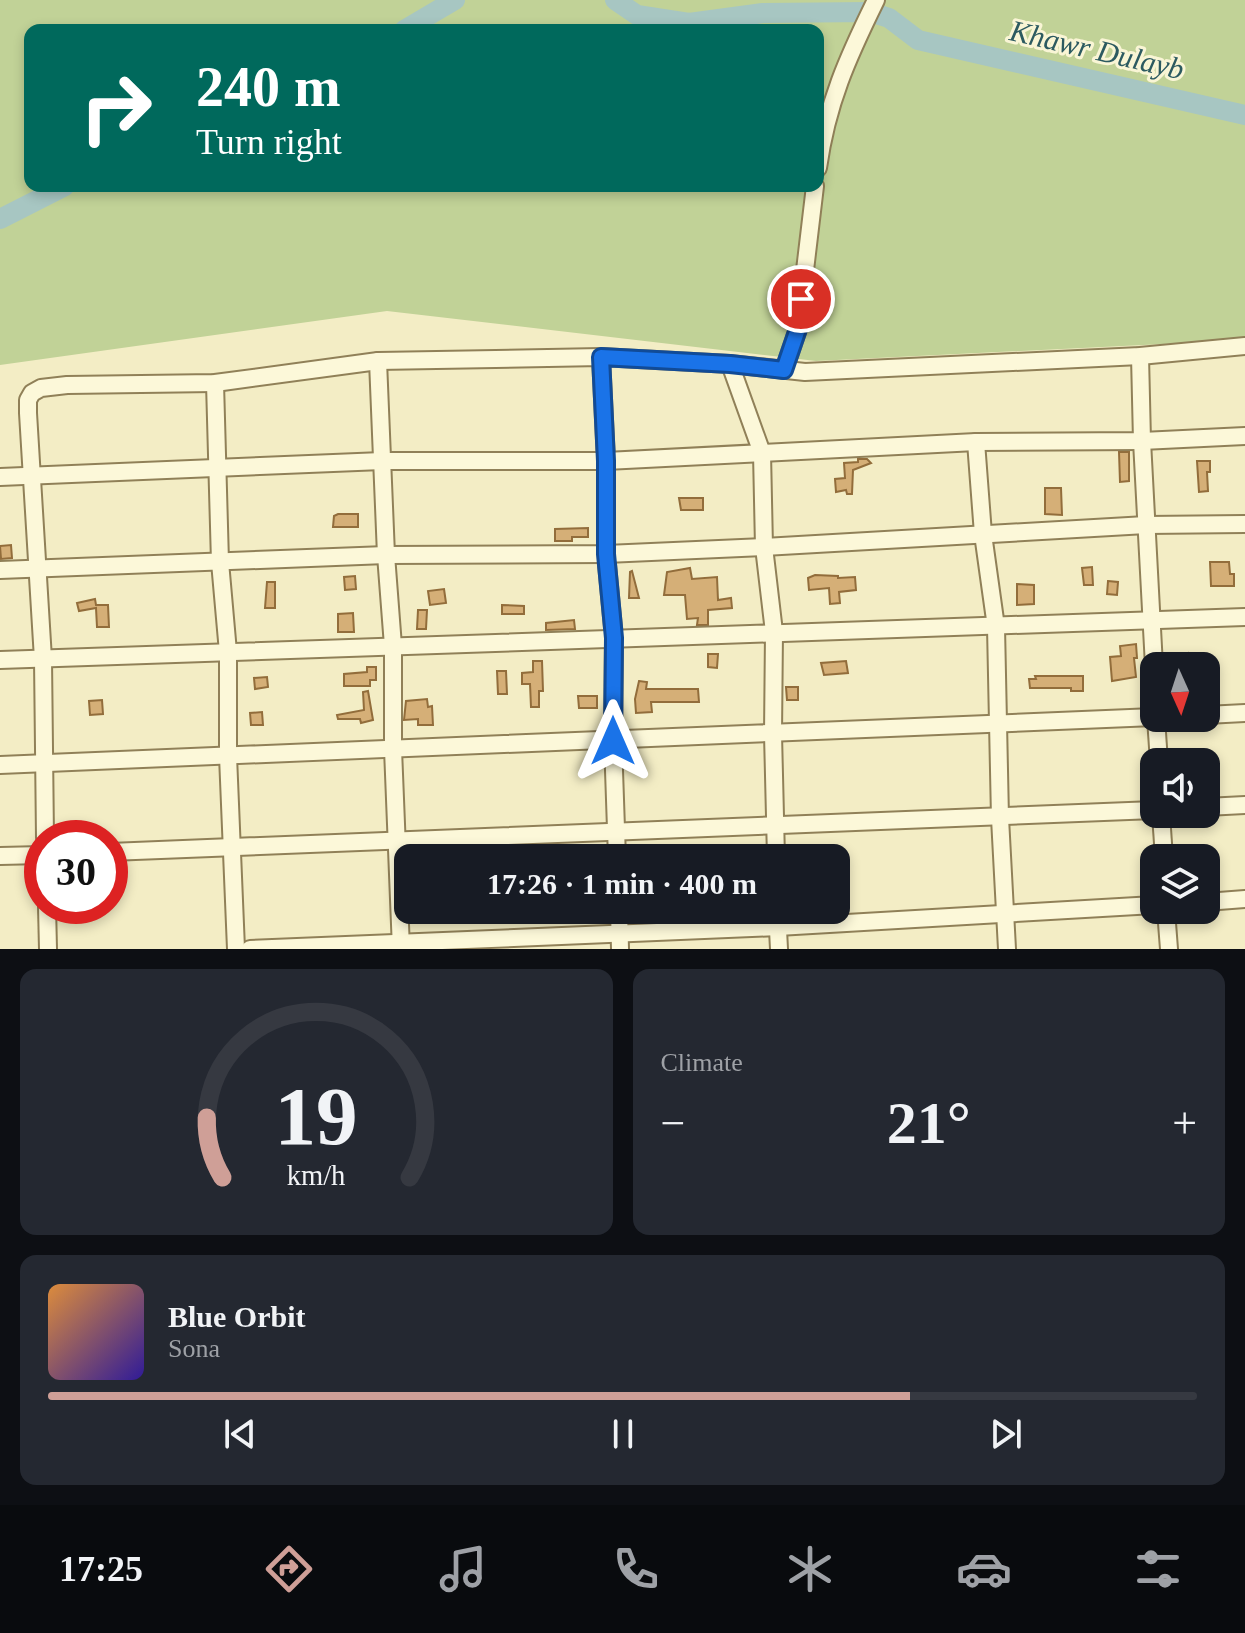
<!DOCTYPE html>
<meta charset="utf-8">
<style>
body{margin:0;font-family:"Times New Roman",serif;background:#242831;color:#f1f3f6;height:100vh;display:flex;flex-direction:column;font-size:30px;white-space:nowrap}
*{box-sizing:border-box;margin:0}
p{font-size:26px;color:#9ea1a6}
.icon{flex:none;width:44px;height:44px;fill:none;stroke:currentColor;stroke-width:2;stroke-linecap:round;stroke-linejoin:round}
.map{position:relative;height:949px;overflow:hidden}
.sheet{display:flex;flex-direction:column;gap:20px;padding:20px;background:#0d0f14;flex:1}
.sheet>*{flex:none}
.top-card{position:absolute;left:24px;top:24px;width:800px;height:168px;border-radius:16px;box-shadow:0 4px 12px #0003;background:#00695c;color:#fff;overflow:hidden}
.needle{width:52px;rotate:177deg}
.tools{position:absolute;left:1140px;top:652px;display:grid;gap:16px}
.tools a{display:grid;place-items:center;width:80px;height:80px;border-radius:16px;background:#171b24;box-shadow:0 4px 12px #0003;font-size:40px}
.speed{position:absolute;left:24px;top:820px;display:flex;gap:16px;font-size:40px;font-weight:700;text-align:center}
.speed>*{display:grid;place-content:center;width:104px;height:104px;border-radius:50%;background:#171b24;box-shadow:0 4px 12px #0003;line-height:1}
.speed .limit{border:12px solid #d22;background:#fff;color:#111}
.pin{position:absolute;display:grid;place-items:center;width:68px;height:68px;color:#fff;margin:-34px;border:4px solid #fff;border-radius:50%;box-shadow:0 2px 8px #0007}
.me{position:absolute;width:88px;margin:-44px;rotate:0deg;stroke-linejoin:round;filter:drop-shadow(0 0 6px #0008)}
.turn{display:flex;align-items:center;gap:28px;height:168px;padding:0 40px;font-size:36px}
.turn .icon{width:104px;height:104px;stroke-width:2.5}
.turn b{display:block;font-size:56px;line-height:68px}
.big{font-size:60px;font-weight:700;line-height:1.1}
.sheet .card{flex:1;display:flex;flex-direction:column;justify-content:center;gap:12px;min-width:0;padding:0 28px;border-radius:16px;background:#242831}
.sheet .dial{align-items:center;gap:0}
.dial svg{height:208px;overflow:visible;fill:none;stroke:#363941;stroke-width:7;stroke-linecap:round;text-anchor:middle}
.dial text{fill:#f1f3f6;stroke:none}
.song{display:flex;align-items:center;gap:24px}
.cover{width:96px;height:96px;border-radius:12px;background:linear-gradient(135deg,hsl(30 70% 55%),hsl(250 70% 35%))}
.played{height:8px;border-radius:4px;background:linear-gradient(90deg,#cf9f97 75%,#363941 75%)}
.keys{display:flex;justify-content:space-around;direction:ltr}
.heat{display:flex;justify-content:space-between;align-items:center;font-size:44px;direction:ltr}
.sheet .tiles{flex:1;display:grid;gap:20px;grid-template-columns:1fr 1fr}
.card:last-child{grid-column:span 2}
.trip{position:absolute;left:394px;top:844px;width:456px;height:80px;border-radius:16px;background:#171b24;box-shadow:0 4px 12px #0003;font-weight:700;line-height:80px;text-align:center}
.menu{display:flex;height:128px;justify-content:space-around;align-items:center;background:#090b0e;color:#9ea1a6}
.menu .icon{width:56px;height:56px}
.menu .selected{color:#cf9f97}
.menu b{font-size:36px;color:#f1f3f6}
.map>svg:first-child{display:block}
.green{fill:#c1d297;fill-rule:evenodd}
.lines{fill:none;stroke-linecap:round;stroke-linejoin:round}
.river{stroke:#a7c6c2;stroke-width:20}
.building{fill:#d5af77;stroke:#926d3b;stroke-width:2}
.minor-casing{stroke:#908058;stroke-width:20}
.minor{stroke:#fcf8d9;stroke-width:16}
.route-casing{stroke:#114b97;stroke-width:20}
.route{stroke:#1a73e8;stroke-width:14}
.labels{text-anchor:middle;stroke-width:6;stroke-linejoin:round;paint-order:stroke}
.water-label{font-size:30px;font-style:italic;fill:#2c5a60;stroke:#f9f5d5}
</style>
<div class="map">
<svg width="1245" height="949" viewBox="0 0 1245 949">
<rect width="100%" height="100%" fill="#f3edc5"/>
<path class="green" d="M0,0h1245v340l-429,21 -429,-50 -387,54zM30,30h788v156h-788z"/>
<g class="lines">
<g class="river">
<path d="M615,0l22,15 52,8 74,-10 107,-1 19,6 29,22 327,75"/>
<path d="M404,30l51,-30"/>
<path d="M0,219l65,-33"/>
</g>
</g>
<g class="building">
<path d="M1119,452h10v29l-9,1z"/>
<path d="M858,459h9l4,4 -18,7 -1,24h-5l-1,-4 -10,2 -1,-13 10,-1 -1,-15 14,-1z"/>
<path d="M1197,461h13v11h-3l1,19 -9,1z"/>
<path d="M1045,488h16l1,27 -17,-1z"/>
<path d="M679,498h24v12h-22z"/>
<path d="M338,514h20v13h-25l1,-11z"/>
<path d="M588,528v9h-16v4h-17v-12z"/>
<path d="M11,545l1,13 -11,1 -1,-13z"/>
<path d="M1210,562h19l1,12h4v12h-23z"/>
<path d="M1092,567l1,18h-9l-2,-17z"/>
<path d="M690,568l2,11 25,-2 1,23 13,-2 1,10 -24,2v15h-11l1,-7 -11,1 -2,-24h-21l3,-23z"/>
<path d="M632,571l7,27h-10l1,-26z"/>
<path d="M815,575l23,1v2l17,-1 1,13 -17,2 1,11 -10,1 -1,-16 -20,2 -1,-12z"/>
<path d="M355,576l1,13 -11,1 -1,-13z"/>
<path d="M1108,581l10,1 -1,13 -10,-1z"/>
<path d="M267,582h8v26h-10z"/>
<path d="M1017,584l17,1v19l-17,1z"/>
<path d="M444,589l2,14 -16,2 -2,-14z"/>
<path d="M95,599l1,6h12l1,22h-12l-1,-19 -17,3 -2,-8z"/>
<path d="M502,605l22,1v8h-22z"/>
<path d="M418,610h9l-1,19h-9z"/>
<path d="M353,613l1,19h-16v-18z"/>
<path d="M574,620l1,9 -29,1v-7z"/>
<path d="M1136,644l1,14h-3l2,19 -24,4 -2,-24 11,-1 -1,-10z"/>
<path d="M1188,653l1,10 -16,2 -2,-8z"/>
<path d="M708,654h10l-1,14 -9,-1z"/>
<path d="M533,661h9l1,30h-4v16h-8l-1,-23h-8v-11l11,-1z"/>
<path d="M846,661l2,12 -24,2 -3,-12z"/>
<path d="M367,667h9v13h-6v6h-26v-12l23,-2z"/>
<path d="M497,671h9l1,23h-9z"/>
<path d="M1035,676h48v15h-12v-3h-41l-1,-9h7z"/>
<path d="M267,677l1,10 -13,2 -1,-11z"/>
<path d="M639,681l8,1 -1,7h52l1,13h-48l1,10 -16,1 -1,-14z"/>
<path d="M786,687h12v13h-11z"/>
<path d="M368,691l5,29 -12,3 -1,-4h-22l-1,-4 27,-5 -1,-18z"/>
<path d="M578,696h19v12h-18z"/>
<path d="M427,699l1,8 4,-1 1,19h-15v-6l-14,1 2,-19z"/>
<path d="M102,700l1,14 -13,1 -1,-14z"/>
<path d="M262,712l1,13h-12l-1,-12z"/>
</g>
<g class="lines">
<g class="minor-casing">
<g id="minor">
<path d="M818,168c9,-65 30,-111 58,-168"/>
<path d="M1140,356l2,85 12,225"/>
<path d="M601,357l5,104v93l8,84 -1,103 4,117"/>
<path d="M378,361l8,194 7,91v103l8,200"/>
<path d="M730,364l32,89 2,94 10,85 -1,102 3,124"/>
<path d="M784,370l14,-41 17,-143"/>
<path d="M215,383l5,179 8,90v104l8,193"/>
<path d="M976,442l7,92 13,93 4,191 7,131"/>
<path d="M0,477l382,-16h224l370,-19 166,-1 103,-5"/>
<path d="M0,570l386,-15 220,-1 158,-7 382,-22 99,-1"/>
<path d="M0,660l1245,-43"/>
<path d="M1206,715l39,-2"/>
<path d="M1156,718l3,44"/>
<path d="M0,765l1154,-48"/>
<path d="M1206,807l39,-2"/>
<path d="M1161,814l3,44"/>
<path d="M45,838l-2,-179 -15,-246v-13l4,-7 9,-5 26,-3 148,-2 163,-22 223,-4 129,7 75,8 335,-16 105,-10"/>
<path d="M110,852l1044,-42"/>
<path d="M0,856l42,-1"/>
<path d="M1206,902l39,-3"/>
<path d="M47,906l1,43"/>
<path d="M619,910l1,39"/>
<path d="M777,910l2,39"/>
<path d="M1166,910l3,39"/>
<path d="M250,949l528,-22 376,-22"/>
</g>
</g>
<use href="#minor" class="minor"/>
</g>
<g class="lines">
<g class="route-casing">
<path id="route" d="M613,741l1,-103 -8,-84v-93l-5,-104 129,7 54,6 14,-41 3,-30"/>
</g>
<use href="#route" class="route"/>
</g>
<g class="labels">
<g class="water-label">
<text transform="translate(1097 50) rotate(13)" y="10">Khawr Dulayb</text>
</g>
</g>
</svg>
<div class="tools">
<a><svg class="needle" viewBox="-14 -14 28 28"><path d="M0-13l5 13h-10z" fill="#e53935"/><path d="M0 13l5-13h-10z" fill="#9ea1a6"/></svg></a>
<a><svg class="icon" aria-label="sound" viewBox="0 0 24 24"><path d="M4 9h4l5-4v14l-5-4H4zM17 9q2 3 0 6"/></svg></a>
<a><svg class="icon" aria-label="layers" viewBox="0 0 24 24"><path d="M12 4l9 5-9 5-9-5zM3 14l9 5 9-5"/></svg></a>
</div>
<div class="speed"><div class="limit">30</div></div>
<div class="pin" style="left:801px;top:299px;background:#d93025"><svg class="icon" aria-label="arrive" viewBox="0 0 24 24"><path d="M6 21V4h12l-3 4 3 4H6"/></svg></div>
<svg class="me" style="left:613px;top:741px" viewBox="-20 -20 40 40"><path d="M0-17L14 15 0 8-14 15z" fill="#1a73e8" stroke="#fff" stroke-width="4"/></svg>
<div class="trip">17:26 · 1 min · 400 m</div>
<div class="top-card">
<div class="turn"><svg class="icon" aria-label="right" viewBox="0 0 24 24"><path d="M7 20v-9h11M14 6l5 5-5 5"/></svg><div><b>240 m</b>Turn right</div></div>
</div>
</div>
<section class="sheet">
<div class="tiles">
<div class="card dial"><svg viewBox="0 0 100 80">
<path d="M14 69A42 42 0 1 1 86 69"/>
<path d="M14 69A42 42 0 0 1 8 46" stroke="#cf9f97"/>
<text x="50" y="56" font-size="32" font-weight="700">19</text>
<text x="50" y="72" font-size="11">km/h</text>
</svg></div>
<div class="card"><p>Climate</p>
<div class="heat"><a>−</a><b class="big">21°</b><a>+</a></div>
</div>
<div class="card">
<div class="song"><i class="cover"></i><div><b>Blue Orbit</b><p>Sona</p></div></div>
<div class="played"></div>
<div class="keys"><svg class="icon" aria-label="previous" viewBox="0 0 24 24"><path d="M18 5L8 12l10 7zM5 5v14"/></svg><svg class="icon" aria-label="pause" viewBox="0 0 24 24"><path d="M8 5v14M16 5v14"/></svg><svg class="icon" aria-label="next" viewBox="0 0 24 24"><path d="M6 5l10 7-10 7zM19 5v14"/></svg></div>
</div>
</div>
</section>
<nav class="menu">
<b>17:25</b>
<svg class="icon selected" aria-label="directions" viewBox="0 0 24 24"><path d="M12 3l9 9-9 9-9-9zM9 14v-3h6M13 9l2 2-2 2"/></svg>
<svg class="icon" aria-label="music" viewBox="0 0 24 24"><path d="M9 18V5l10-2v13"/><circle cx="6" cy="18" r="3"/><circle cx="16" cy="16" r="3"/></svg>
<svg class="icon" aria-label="phone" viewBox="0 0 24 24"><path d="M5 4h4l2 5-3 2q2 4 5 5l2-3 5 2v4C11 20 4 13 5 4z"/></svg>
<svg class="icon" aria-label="climate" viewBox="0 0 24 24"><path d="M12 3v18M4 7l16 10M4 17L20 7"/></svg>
<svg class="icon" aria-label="car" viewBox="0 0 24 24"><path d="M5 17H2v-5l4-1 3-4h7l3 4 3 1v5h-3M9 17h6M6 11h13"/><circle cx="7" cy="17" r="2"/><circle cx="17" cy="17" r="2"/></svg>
<svg class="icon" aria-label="filters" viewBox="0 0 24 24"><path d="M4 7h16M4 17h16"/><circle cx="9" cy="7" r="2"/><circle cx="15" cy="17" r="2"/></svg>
</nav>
